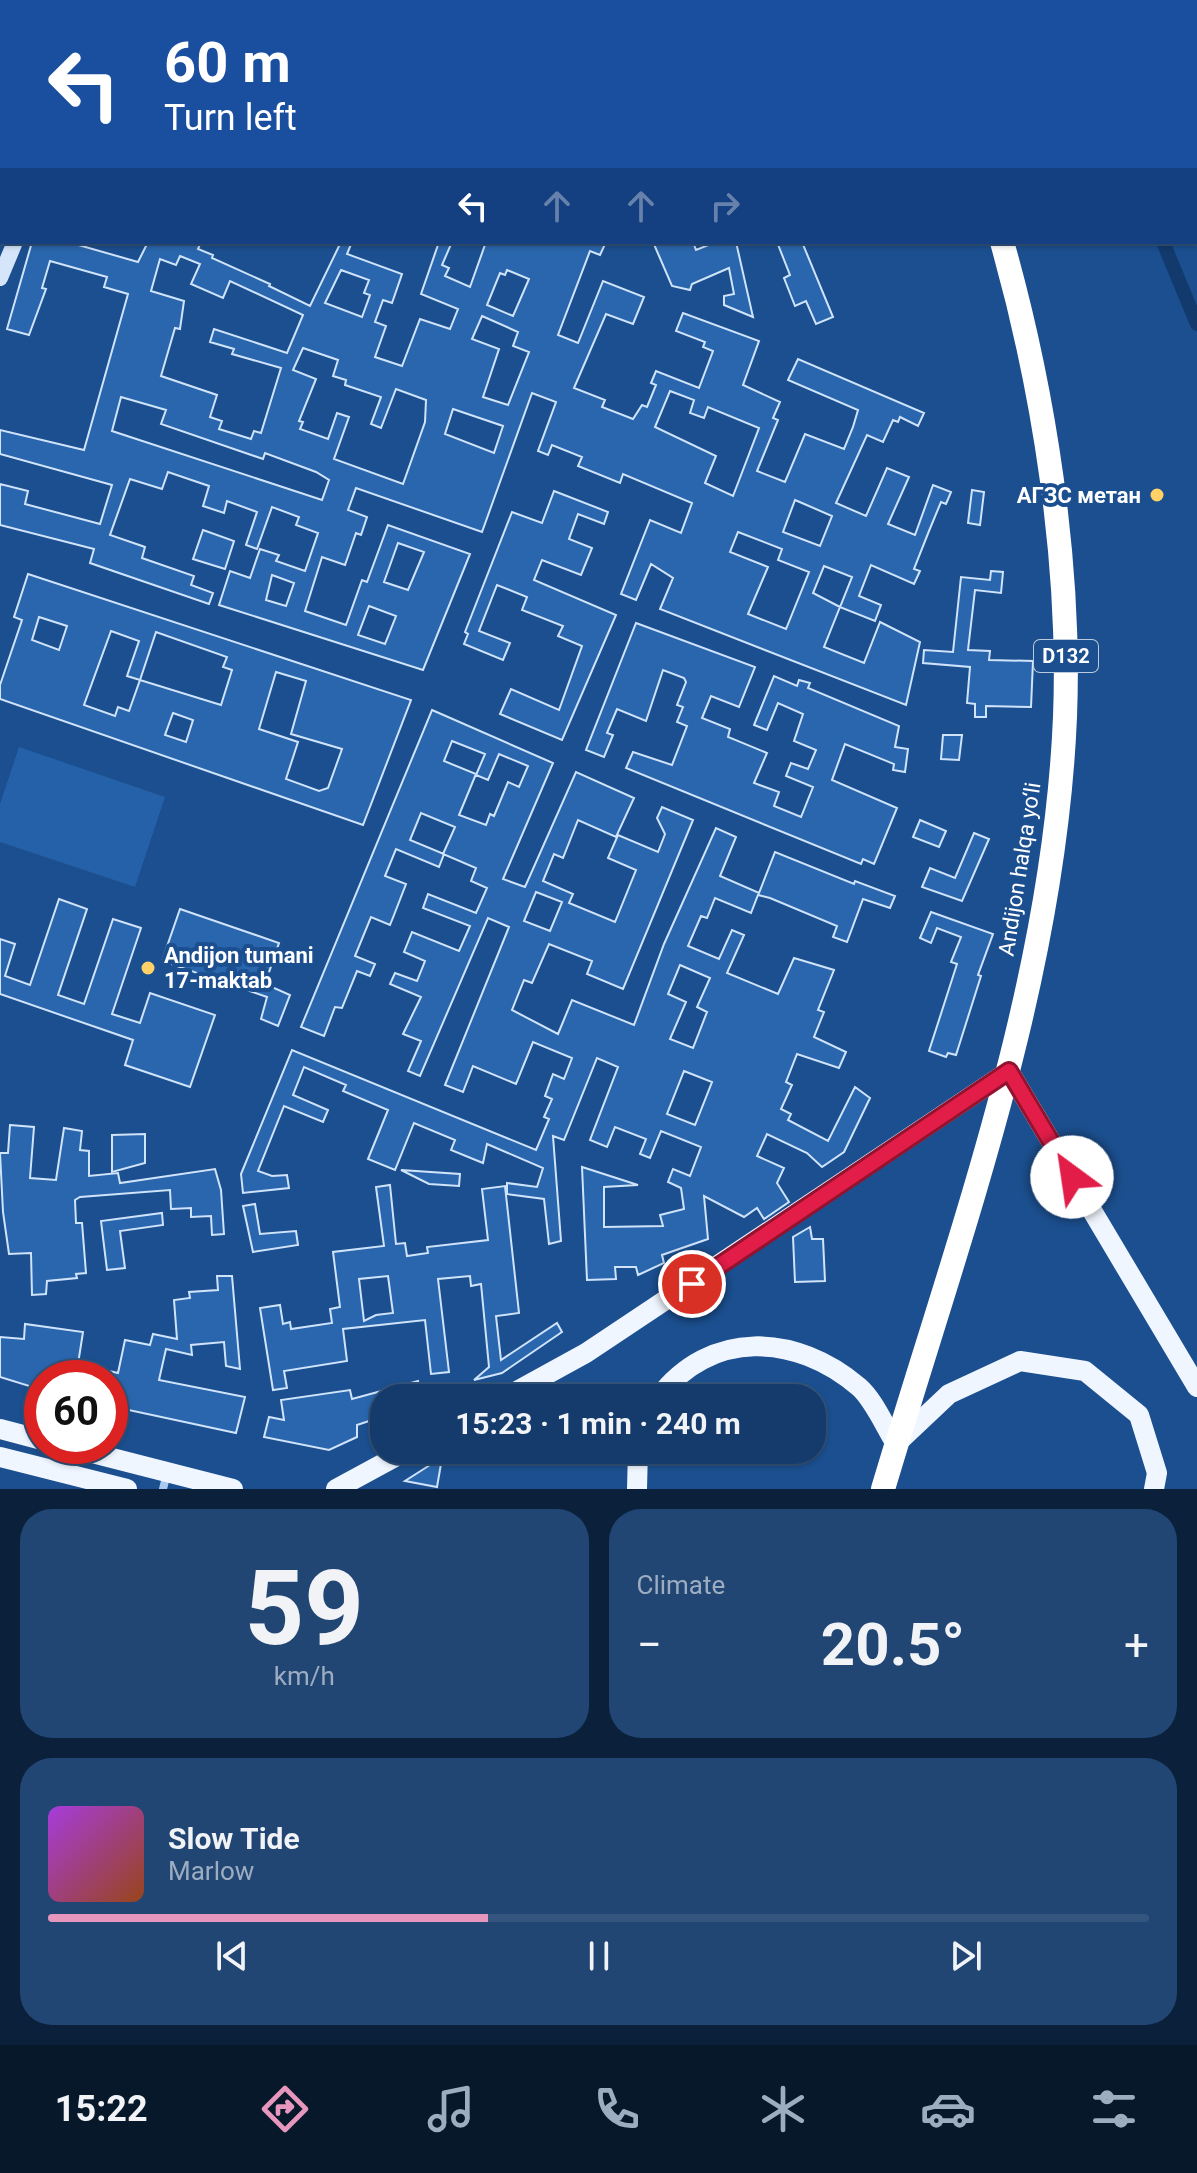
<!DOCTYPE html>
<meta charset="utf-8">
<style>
body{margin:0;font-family:Roboto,sans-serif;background:#214673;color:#f1f3f6;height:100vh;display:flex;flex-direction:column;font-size:30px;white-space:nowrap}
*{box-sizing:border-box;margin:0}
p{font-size:26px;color:#9dadc1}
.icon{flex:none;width:44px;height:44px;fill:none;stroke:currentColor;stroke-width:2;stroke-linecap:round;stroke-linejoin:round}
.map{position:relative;height:1489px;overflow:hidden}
.panel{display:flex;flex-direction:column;gap:20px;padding:20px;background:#0b203b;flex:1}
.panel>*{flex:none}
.guide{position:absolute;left:0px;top:0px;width:1198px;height:244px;box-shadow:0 2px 6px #0004,0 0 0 2px #33557e;background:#1a4fa0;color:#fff;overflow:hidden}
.speed{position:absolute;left:24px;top:1360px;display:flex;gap:16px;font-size:40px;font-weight:700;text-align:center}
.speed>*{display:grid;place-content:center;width:104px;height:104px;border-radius:50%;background:#143b6b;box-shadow:0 2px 6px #0004,0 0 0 2px #33557e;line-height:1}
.speed .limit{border:12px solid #d22;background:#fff;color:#111}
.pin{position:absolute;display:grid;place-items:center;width:68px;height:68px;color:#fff;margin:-34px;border:4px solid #fff;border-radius:50%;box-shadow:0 2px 8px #0007}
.me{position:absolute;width:88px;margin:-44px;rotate:329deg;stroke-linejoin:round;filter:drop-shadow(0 0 6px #0008)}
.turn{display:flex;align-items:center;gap:28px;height:168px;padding:0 32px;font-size:36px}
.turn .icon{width:104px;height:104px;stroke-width:2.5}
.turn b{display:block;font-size:56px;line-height:68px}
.lanes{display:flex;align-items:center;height:76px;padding:0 32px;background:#0003;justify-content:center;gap:40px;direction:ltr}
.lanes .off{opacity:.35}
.big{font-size:60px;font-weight:700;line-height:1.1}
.panel .tile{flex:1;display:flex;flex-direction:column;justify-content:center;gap:12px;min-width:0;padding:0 28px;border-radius:32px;background:#214673}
.panel .dial{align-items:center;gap:0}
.dial b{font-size:104px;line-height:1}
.song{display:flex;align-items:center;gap:24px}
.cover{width:96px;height:96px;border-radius:12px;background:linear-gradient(135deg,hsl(280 70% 55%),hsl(20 70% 35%))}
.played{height:8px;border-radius:4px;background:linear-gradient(90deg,#e797bd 40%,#33557e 40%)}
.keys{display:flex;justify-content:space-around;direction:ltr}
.heat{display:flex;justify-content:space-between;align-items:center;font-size:44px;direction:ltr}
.panel .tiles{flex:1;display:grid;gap:20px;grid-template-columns:1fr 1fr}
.tile:last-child{grid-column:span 2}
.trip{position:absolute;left:370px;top:1384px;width:456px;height:80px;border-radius:32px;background:#143b6b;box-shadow:0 2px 6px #0004,0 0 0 2px #33557e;font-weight:700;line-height:80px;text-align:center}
.dock{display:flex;height:128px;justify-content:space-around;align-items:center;background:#08182b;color:#9dadc1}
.dock .icon{width:56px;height:56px}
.dock .current{color:#e797bd}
.dock b{font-size:36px;color:#f1f3f6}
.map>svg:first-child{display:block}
.green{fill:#2461a8}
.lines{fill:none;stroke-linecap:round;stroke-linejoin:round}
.canal{stroke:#123a6d;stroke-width:14}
.building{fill:#2a66ad;stroke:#cfe3fa;stroke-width:2;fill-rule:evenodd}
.street{stroke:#a9c9ee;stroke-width:8}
.secondary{stroke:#d6e6fa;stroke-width:16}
.primary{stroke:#f0f6ff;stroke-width:20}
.highway{stroke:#fff;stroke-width:24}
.route-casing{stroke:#92132f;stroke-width:20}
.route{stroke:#e11d48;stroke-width:14}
.poi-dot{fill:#ffd166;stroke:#1b4f8f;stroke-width:3}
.labels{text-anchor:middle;stroke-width:8;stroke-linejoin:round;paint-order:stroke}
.shield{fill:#1b4f8f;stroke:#bbcadd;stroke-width:2}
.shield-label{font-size:20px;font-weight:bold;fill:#fff}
.poi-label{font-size:22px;font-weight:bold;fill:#fff;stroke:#1b4f8f;text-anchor:end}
.street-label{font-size:22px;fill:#fff;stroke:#1b4f8f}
</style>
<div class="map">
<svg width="1197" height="1489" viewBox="0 0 1197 1489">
<rect width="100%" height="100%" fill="#1b4f8f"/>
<path class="green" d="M19,747l146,50 -30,90 -135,-45v-38z"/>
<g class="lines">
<g class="canal">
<path d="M1064,0v2"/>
<path d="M1163,242l34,82"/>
</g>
</g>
<g class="building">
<path d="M32,242h36l70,20 10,-20h53l-3,7 15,6 -1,3 58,26 -1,2 41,20 31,-64h11l-5,12 55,20 -10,29 -9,-3 -8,22 11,4 -11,31 27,9 18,-47 30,10 8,-20 -37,-15 18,-52h13l-10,23 7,3 -4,8 25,11 16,-45h120l-6,13 -10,-4 -32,84 20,8 25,-62 41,16 -11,27 -27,-10 -32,74 31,12 -3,7 31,12 9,-14 5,2 9,-22 -5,-2 5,-12 43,17 14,-37 -10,-4 2,-5 -29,-11 7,-18 76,28 -16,44 37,17 -7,16 5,2 -21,51 28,11 20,-48 39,15 9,-22 5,-17 -70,-30 10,-21 126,54 -6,13 -18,-9 -2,5 -5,-2 -10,22 -16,-7 -31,68 30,13 21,-48 22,9 -21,47 27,11 18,-50 18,7 -5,12 -5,-2 -12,29 -15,38 6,2 -6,13 -43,-19 -12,31 22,9 -6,16 -35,-14 -16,40 40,16 16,-41 40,20 -14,63 -246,-96 13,-31 -22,-14 -15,36 -15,-6 29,-74 31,13 11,-30 -69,-29 -3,9 -42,-17 4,-9 -30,-12 -4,10 -10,-4 18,-49 -24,-9 -50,139 -126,-44 -8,22 19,7 -6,18 -5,-2 -11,32 -23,-8 -17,54 41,14 16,-45 5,2 21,-57 82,29 -47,116 -204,-65 11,-34 20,7 10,-29 19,6 -3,6 29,10 13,-38 -22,-8 3,-8 -27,-10 -15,42 -11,-4 11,-33 -30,-11 -3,12 -21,-7 6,-20 -41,-14 -6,17 -32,-10 -20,56 35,12 -3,11 52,18 -3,9 22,8 -4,11 -119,-41 4,-14 -94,-24v-41l28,7 -3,13 75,20 12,-39 -112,-31v-24l84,20 44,-156 -24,-7 3,-10 -57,-16 -8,27 4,1 -17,46 -22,-6zM180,256l20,8 -9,20 32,14 7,-17 73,34 -16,38 -73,-24 -4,13 24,7 -2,5 49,14 -20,65 -7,-2 -3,8 -32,-10 3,-8 -12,-4 7,-22 -56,-19 14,-48 5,1 4,-28 -33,-10 9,-32 16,6zM341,270l28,10 -5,13 6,2 -8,22 -37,-14zM507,270l22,9 -16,37 -26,-11 13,-32 5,2zM482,316l36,16 -5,14 16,6 -21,53 -25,-8 16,-48 -27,-10zM303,348l35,12 -5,16 13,4 -1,5 36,12 -10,27 10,4 15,-39 30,11 -1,22 -22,62 -69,-25 15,-42 -12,-4 -9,26 -28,-10 3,-7 -4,-1 17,-42 -23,-9zM670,391l24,9 -4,13 14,5 4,-11 51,21 -26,68 -28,-13 11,-27 -61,-29zM121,397l45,13 -5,14 102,35 2,-6 51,19 13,8 -7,20 -210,-69zM453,409l50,17 -9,27 -49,-19zM795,500l37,16 -12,30 -37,-14zM738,532l44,17 -4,11 31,12 -23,57 -38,-15 20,-47 -38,-15zM398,543l26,9 -16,38 -24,-8zM824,566l28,11 -12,30 -27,-14zM272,575l22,8 -8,23 -20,-6zM369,606l27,10 -11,28 -27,-9z"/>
<path d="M653,242h40l3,8 20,-8h20l17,75 -29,-12v-9l10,-2 -5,-26 -37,16 -2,6 -18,-4z"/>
<path d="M777,242h25l31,75 -17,7 -10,-23 -11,5 -11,-28 6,-3z"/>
<path d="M972,490l12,2 -4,33 -12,-2z"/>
<path d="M554,491l54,21 -4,12 -26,-10 -9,25 23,9 -11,27 -39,-15 -8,20 82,35 -54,125 -62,-26 11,-25 48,21 23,-64 -24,-10 5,-10 -41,-16 5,-13 -30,-12 -18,46 31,12 -7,17 -39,-16 4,-10 -3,-2 47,-120 30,11z"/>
<path d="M203,530l31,11 -9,28 -32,-10z"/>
<path d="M991,571l12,1 -2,21 -26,-3 -7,60 22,1 -1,9 44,1 -2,46 -45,-1v11h-11v-13l-8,-1 3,-36 -47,-4 1,-13 29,2 8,-75 29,3z"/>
<path d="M28,574l383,126 -48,125 -363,-126v-14l22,-65 -8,-3zM39,617l28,9 -8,24 -27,-10zM111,631l28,10 -12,35 13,4 16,-48 71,25 -4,10 9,3 -11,35 -81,-25 -11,31 -11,-4 -3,9 -31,-11zM276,672l30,9 -15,53 51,15 -14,39 -9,3 -33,-12 12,-37 -39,-13zM173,713l20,7 -7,22 -21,-7z"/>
<path d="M636,623l119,44 -16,40 -28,-11 -9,22 28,11 -2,8 39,16 -13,30 25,9 -5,14 27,11 12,-30 -27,-11 5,-13 17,6 8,-19 -22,-9 9,-27 -25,-11 -11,27 -13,-5 20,-49 23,10 2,-6 11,3 -2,5 91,38 -4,21 13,2 -3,23 -12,-2 1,-6 -49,-20 -13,36 65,28 -23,56 -11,-5 -2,5 -235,-96 7,-16 39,13 15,-39 -10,-4 6,-15 -6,-2 9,-23 -2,-4 -21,-8 -17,51 -29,-12 -10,24 6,2 -9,22 -18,-7z"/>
<path d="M432,710l121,53 -50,116 22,8 51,-115 58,26 -18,39 -38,-17 -15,38 -9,-4 -11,27 30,13 -4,9 46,19 21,-52 -28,-12 10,-23 40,17 7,-18 -8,-16 5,-11 31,13 -70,169 -36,-15 5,-13 -43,-17 -17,39 -8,-3 -12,30 46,24 14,-34 62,25 30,-81 52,-116 20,9 -16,39 39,17 16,-41 79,32 1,-3 40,15 -5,12 -27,-9 -16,43 -14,-5 4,-11 -67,-28 -12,-3 -7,18 -36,-15 -8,20 -6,-2 -13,30 31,13 13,-29 12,5 -17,38 51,21 16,-36 40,12 -16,40 6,2 -10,25 32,15 -7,16 -42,-14 -11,28 6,3 -11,24 10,5 -3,6 40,21 27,-54 15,11 -26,54 -22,15 -15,-14 -40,-19 -10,22 27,12 -7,15 12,19 -25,17 -7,-11 -13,9 -40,-21 4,43 -46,16 2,8 -26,12 -2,-8h-21l1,12 -29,1 -5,-113 56,18 -34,2v40l59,-1 -3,-11 24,-6 -3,-21 -13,-6 5,-13 17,7 11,-29 -40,-16 -11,27 -10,-4 6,-15 -31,-12 -8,20 -17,-7 28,-73 -21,-9 -33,82 -11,-4 8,105 -12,3 -5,-45 -37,-5v-11l30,4 6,-19 -56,-24 -4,19 -32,-13 4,-10 -41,-17 -19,47 -27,-11 20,-49 -45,-19 3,-6 -42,-18 -11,28 35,15 -5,12 -39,-16 -26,65 14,5 15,-1 2,13 -46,5 -2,-19 51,-124 244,100 13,-31 -5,-2 8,-18 -7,-3 8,-22 11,5 8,-21 -39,-16 -17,42 -43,-18 -10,26 -18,-7 64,-158 -21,-9 -68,158 -12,-5 13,-30 -18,-7 18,-37 -31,-13 5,-11 22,8 8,-20 -21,-9 8,-20 47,19 11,-25 -47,-18 5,-14 48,19 11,-25 -16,-7 5,-13 -33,-14 12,-27 -34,-14 -11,27 34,14 -5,13 -43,-18 -11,27 21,8 -12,31 -4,10 -19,-8 -16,39 20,8 -5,12 -13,-5 -15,37 -7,-1 -11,29 -23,-9zM452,741l33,13 -9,21 12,5 11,-26 29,12 -9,21 -11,-5 -14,34 -4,-2 -4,11 -27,-10 17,-41 -32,-13zM536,892l26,10 -12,29 -26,-10zM680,965l30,13 -13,29 10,5 -14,36 -23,-9 16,-37 -18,-8zM684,1071l28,11 -17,43 -28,-11z"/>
<path d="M943,735h19l-3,25 -18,-1z"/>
<path d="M920,820l26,11 -7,16 -26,-10z"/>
<path d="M974,833l15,6 -27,62 -40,-14 8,-19 25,10z"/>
<path d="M59,899l28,10 -29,86 26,9 29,-85 28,9 -29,86 28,9 10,-30 65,22 -25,72 -65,-22 8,-25 -133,-46v-55l15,5 -10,32 25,9z"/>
<path d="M180,909l99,34 -14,41 25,11 -12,31 -17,-7 6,-22 -105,-36z"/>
<path d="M931,912l62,22 -15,41 3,1 -25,79 -8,-2 -2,4 -17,-6 28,-87 -6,-2 10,-25 -24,-9 -6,15 -11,-5z"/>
<path d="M10,1125l24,2 -4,51 26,2 8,-52 18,3 -2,19 9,1v25l29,-3 2,10 95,-14 6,21 3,44 -12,1 -1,-19 -20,1v-9l-20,1 -1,-19 -90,7 -5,3 1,23h6l4,50 -10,1 1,4 -30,3 -1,13 -14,1 -1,-42 -22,1 -6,-42 -3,-59h8z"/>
<path d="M145,1134v29l-33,9v-37z"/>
<path d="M401,1170l59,4 -1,12 -30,-2z"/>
<path d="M390,1185l6,59 9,-1 2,13 21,-3 -1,-6 61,-7 -6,-51 23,-3 14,127 -23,3 5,44 56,-37 5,9 -60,41 -28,7 15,-13 -8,-83 -10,2 -1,-10 -32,3 11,93 -18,2 -6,-54 -82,9 4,32 -63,10 3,17 -14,2 -13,-82 20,-3 3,19 7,-2 1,7 41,-6 -2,-14 10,-2 -7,-55 51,-6 -8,-59zM388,1276l5,37 -17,2 -12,6 -5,-42z"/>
<path d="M255,1204l5,30 36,-3 2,14 -45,7 -10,-46z"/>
<path d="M162,1213l1,12 -43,6 5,37 -18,2 -6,-49z"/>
<path d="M810,1227l2,12h11l2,42 -30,1 -2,-45z"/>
<path d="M217,1276h15l8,93 -14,-3 -2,-24 -33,3 1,10 -26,-6 -7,31 86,17 -9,36 -126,-27v-28h-68v12l-42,-13v-40l24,2 1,-15 58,8 -5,32 40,9 7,-33 25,5 3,-11 24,5 -3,-39 16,-2 -1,-6 29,-2z"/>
<path d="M418,1381l4,17h-38v18l-27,9v12l-28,13 -65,-13 5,-20 15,3 -3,-20 69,-10 2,9z"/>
<path d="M442,1458l-5,29 -32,-6 25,-16z"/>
</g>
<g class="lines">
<path class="street" d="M163,1489l4,-16"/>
<g class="secondary">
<path d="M160,2l1,-2"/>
<path d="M0,278l15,-36"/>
</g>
<g class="primary">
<path d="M504,1398l82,-45 423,-282 188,316"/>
<path d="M658,1398c52,-69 138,-65 201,-11 15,13 26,40 37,57l53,-50 71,-33 65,10 54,44 18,58 -3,16"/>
<path d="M0,1429l42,11"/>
<path d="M65,1446l168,43"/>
<path d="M0,1457l127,32"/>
<path d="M336,1489l72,-39"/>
<path d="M637,1489l1,-39"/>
</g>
<g class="highway">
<path d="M907,0l1,2"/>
<path d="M883,1489c75,-252 171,-506 182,-772 6,-154 -21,-327 -63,-475"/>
</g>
</g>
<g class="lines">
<g class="route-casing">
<path id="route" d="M692,1284l317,-213 63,106"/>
</g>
<use href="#route" class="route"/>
</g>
<g class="poi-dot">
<circle cx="1157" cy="495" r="8"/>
<circle cx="148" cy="968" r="8"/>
</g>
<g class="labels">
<rect class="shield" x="1034" y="640" width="64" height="32" rx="6"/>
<g class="shield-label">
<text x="1066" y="663">D132</text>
</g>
<g class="poi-label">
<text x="1141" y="503">АГЗС метан</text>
<text x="164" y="963" text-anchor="start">Andijon tumani<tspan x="164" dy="25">17-maktab</tspan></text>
</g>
<g class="street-label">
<text transform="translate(1019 869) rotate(-81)" y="8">Andijon halqa yo‘li</text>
</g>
</g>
</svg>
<div class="speed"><div class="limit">60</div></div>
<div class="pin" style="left:692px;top:1284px;background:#d93025"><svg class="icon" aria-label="arrive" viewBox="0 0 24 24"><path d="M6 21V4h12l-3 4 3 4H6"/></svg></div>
<svg class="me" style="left:1072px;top:1177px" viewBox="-20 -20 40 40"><circle r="19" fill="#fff"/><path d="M0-13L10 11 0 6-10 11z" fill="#e11d48"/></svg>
<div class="trip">15:23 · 1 min · 240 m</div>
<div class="guide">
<div class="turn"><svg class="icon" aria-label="left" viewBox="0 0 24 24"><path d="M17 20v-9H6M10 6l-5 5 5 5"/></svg><div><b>60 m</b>Turn left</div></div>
<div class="lanes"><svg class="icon" aria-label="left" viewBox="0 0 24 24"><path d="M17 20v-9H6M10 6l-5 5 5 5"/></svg><svg class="icon off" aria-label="ahead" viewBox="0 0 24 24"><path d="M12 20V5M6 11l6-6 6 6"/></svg><svg class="icon off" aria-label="ahead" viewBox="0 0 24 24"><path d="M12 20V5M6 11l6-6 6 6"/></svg><svg class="icon off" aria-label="right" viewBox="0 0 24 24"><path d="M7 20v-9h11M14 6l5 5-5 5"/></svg></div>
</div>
</div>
<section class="panel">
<div class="tiles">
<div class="tile dial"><b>59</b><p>km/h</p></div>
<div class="tile"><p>Climate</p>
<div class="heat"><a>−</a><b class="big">20.5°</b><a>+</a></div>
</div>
<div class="tile">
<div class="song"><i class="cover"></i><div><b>Slow Tide</b><p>Marlow</p></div></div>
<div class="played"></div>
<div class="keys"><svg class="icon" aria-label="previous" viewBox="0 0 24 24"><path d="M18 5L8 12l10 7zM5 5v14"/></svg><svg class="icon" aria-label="pause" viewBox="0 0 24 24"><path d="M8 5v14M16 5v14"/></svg><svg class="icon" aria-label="next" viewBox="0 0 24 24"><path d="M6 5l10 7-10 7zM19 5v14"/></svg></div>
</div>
</div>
</section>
<nav class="dock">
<b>15:22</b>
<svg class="icon current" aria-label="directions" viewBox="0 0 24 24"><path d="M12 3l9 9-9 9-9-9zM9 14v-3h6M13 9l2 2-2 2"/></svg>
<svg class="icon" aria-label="music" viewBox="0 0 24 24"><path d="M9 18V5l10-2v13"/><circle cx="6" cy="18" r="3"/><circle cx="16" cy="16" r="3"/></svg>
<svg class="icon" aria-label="phone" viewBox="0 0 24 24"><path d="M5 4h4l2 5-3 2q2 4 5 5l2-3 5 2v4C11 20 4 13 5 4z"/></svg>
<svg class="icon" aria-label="climate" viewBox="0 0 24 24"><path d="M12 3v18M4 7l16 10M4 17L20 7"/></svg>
<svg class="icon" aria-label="car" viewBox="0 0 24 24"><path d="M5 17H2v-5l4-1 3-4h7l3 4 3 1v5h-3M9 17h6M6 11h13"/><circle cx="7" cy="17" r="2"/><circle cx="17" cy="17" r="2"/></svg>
<svg class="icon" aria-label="filters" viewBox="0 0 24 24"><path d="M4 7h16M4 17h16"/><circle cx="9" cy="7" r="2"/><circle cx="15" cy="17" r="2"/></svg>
</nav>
